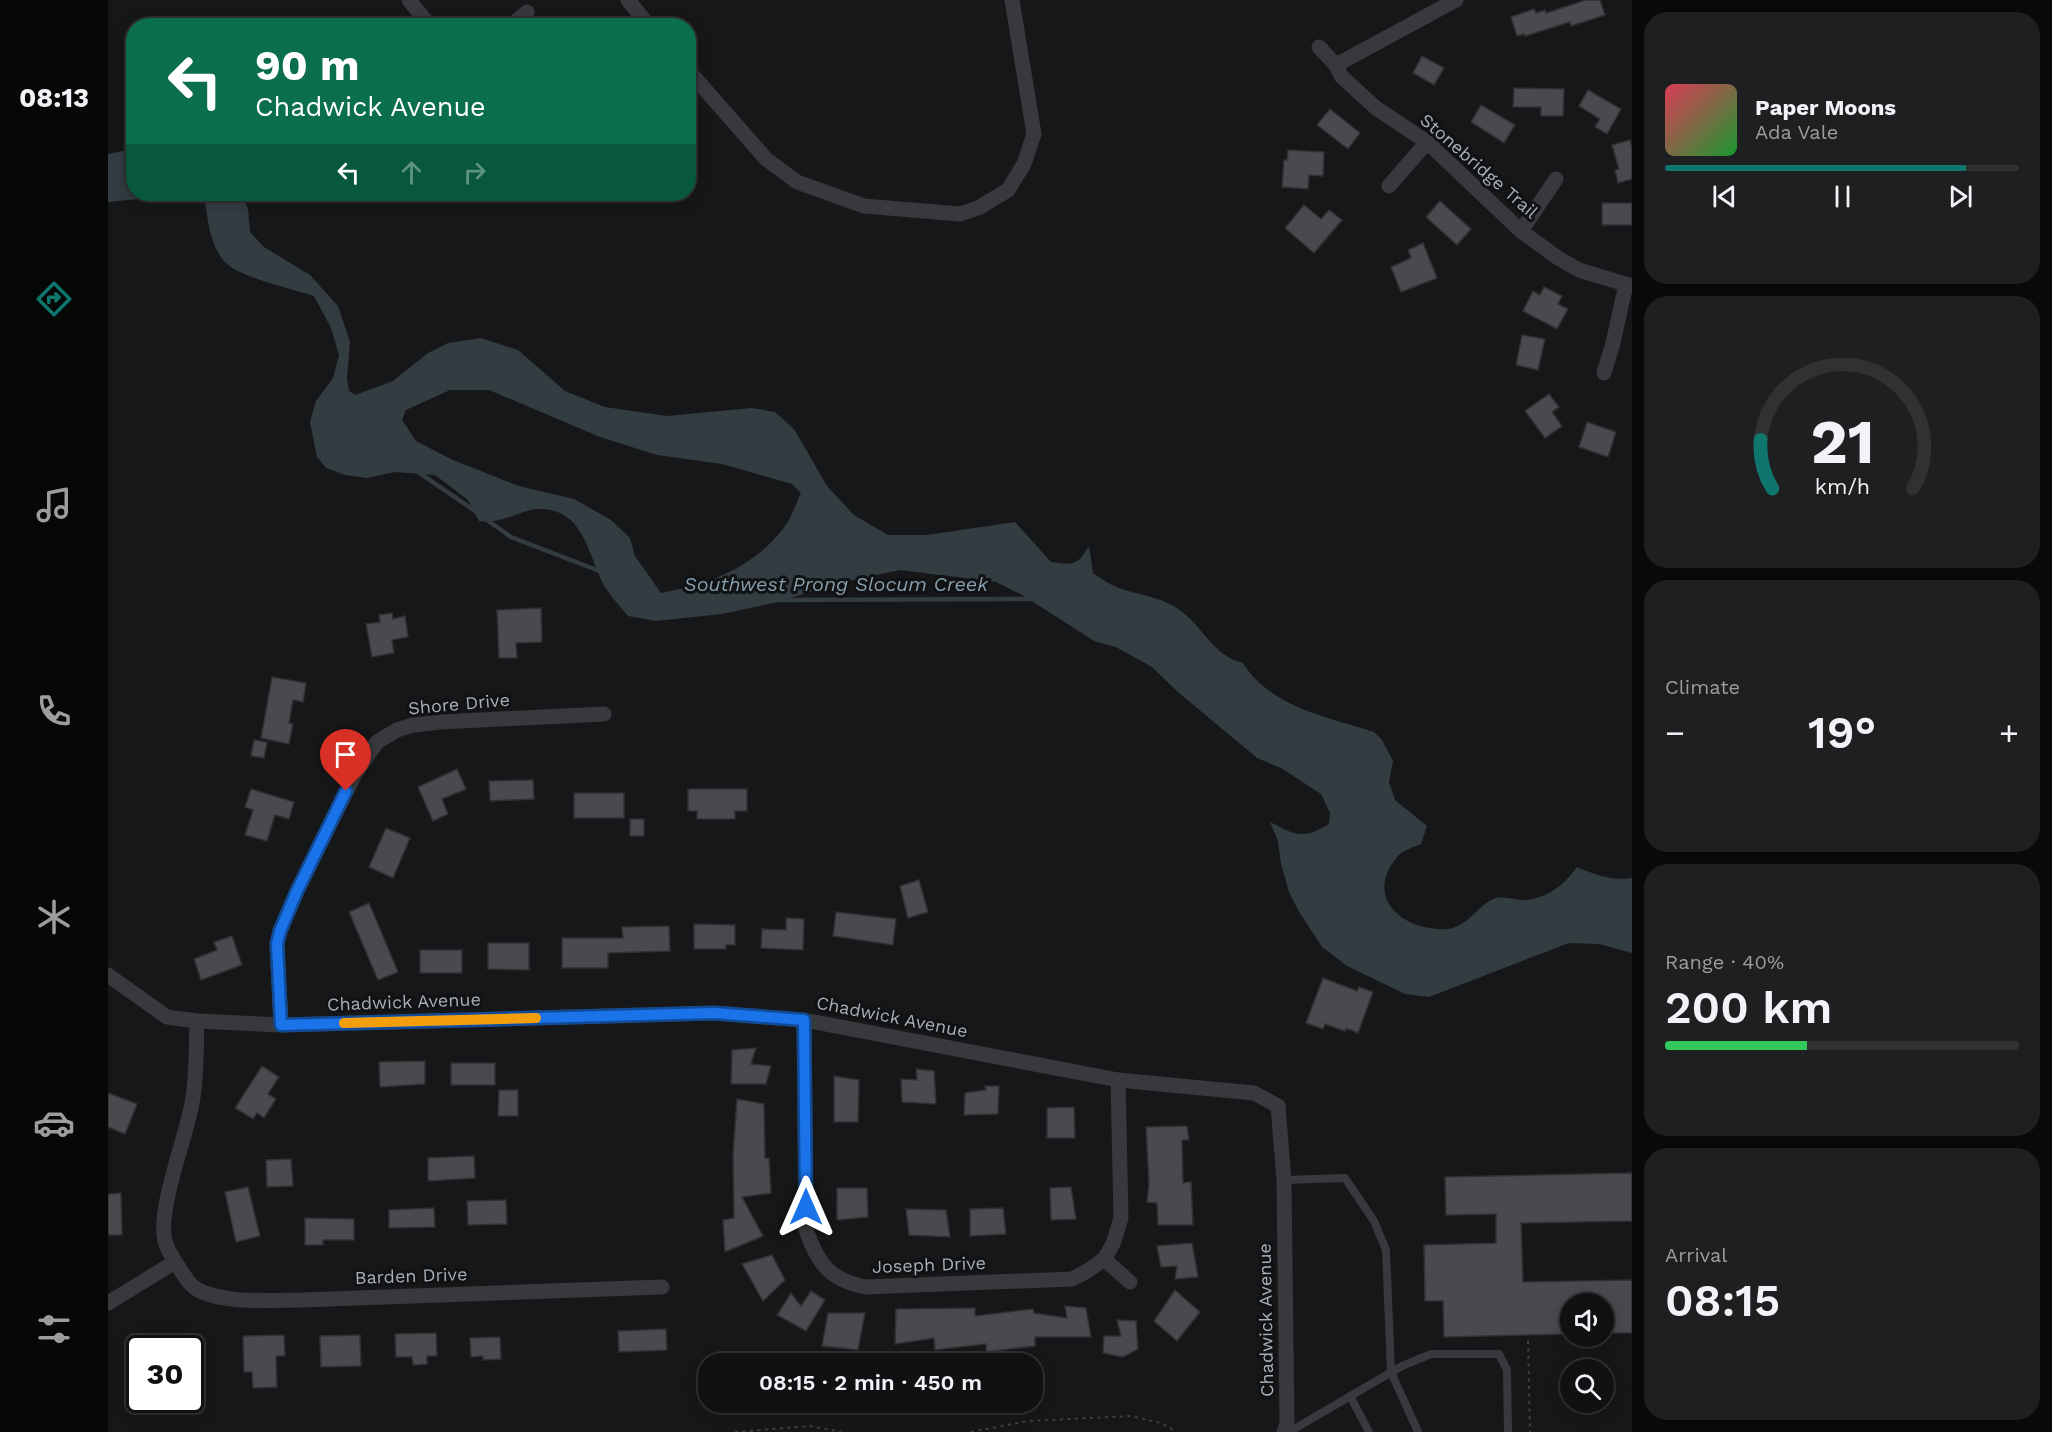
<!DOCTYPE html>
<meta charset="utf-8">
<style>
body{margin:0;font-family:"Work Sans",sans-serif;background:#1e1f20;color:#f1f3f6;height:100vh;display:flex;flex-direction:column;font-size:22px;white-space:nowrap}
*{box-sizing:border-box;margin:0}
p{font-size:20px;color:#9c9d9f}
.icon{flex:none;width:33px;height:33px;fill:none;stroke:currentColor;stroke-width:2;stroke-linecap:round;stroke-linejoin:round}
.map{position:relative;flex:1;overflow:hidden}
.panel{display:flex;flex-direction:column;gap:12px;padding:12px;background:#09090a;width:420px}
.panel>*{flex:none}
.hud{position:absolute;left:18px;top:18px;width:570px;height:183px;border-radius:24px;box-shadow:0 3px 15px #0003,0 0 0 2px #303132;background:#0b6e4f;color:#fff;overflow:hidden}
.fabs{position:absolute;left:1452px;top:1293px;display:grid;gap:12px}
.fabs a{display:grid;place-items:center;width:54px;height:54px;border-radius:50%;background:#101112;box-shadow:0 3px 15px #0003,0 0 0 2px #303132;font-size:30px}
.speed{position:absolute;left:18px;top:1335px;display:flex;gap:12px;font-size:30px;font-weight:700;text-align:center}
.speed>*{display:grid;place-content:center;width:78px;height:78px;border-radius:50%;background:#101112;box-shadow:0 3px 15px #0003,0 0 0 2px #303132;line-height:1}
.speed .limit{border:3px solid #111;border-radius:9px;background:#fff;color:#111}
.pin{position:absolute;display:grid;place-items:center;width:51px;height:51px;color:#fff;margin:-62px -26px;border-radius:50% 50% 50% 0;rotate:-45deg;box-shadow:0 0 6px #0007}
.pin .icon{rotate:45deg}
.me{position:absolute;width:66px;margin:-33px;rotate:0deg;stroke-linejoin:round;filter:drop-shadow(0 0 4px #0008)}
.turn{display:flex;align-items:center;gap:21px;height:126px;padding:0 30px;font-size:27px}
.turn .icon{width:78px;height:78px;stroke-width:2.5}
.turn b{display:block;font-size:42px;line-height:51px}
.lanes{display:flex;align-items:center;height:57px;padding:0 30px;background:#0003;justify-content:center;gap:30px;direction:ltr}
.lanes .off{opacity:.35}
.big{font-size:45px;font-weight:600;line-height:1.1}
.panel .widget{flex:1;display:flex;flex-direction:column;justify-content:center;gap:9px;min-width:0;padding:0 21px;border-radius:24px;background:#1e1f20}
.panel .dial{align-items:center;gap:0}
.dial svg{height:156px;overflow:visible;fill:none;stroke:#303132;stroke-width:7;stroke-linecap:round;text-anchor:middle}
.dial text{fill:#f1f3f6;stroke:none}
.song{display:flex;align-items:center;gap:18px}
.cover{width:72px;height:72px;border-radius:9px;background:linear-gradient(135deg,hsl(350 70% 55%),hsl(130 70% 35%))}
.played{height:6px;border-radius:3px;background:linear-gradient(90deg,#0f766e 85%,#303132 85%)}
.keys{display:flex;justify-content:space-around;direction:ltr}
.heat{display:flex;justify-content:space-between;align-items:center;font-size:33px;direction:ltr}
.charge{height:9px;border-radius:4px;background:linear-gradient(90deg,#34c759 40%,#303132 0)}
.trip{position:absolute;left:590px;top:1353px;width:345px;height:60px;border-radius:24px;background:#101112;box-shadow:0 3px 15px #0003,0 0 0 2px #303132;font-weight:600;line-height:60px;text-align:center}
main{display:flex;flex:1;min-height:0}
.dock{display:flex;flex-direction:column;width:108px;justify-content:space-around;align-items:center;background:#060707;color:#9c9d9f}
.dock .icon{width:42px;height:42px}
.dock .current{color:#0f766e}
.dock b{font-size:27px;color:#f1f3f6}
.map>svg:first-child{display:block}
.water{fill:#333c41;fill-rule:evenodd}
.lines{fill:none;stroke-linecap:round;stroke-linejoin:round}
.stream{stroke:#333c41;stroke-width:4.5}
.building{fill:#494a4d;stroke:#313134;stroke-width:1.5}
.path{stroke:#3e4043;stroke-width:2;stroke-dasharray:3 4.5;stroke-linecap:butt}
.service{stroke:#38393c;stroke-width:8}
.minor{stroke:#38393c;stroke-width:15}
.route-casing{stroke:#114b97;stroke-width:15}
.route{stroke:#1a73e8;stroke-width:10}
.slow{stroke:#f59e0b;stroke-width:10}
.labels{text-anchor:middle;stroke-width:6;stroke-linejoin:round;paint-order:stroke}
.street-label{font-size:18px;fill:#aaafb6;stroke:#111213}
.water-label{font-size:20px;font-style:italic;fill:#869dad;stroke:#111213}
</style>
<main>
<nav class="dock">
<b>08:13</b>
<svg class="icon current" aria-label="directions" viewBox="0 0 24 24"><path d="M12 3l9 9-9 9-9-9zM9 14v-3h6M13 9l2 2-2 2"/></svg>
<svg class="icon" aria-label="music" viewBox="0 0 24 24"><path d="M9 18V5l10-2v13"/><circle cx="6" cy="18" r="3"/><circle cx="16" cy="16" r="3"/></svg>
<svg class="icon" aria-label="phone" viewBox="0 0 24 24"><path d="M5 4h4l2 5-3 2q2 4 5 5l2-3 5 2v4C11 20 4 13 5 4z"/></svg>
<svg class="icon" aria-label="climate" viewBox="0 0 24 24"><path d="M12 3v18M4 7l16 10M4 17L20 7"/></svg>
<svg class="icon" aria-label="car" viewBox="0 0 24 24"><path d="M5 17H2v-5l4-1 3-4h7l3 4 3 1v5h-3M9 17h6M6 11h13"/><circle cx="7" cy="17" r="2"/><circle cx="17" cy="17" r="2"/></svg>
<svg class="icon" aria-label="filters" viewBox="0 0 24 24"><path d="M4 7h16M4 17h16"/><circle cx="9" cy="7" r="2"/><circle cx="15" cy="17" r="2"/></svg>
</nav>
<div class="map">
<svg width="1524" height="1432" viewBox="0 0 1524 1432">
<rect width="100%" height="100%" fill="#161718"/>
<path class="water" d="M25,149l1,45h107l7,15 2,23 14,15 46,28 28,31 12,36 -3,37 2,12 6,4 38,-14 35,-28 20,-10 33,-5 37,12 47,41 40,16 62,9 85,-8 23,4 19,17 33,57 27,29 34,20h39l88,-13 36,40c23,3 26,4 38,-16l4,27c6,4 13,9 19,12 23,11 46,9 69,26 24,18 31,44 62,52 27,44 85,54 131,69l8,8 11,21 -4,21 6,18 32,26 -6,18c-8,3 -19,7 -24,13 -34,42 7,75 51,72 19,-2 32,-25 45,-30 10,-4 21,1 32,1 22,-1 40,-16 52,-33 18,8 35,14 55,11v75l-33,-9 -30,-1 -140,54 -24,-3 -58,-28 -25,-19 -24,-37 -9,-18 -8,-28 -3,-23 -8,-19c25,13 33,18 59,2l1,-11 -9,-19 -40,-26 -24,-10 -78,-65 -27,-26 -36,-20 -22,-6 -70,-45 -28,-14 -96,-12 -56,12 -70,21 -52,11 -66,7 -28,-5c-7,-9 -17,-19 -23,-29 -17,-31 -20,-76 -63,-78 -22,-1 -37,16 -63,12l-11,-21 -33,-25 -40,-3 -28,6 -22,-3 -19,-7 -9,-11 -7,-35 6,-21 17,-23 6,-23 -8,-27 -17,-32c-21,-7 -78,-19 -91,-36 -13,-17 -15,-39 -18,-58l-35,-6 -62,6v-48zM342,390h39l111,47 57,18 65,9 70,20 9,9c-5,10 -9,24 -16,33 -31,42 -75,58 -124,67l-26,-37 -5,-18 -19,-18 -37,-21 -55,-13 -66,-26 -37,-19 -14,-21 4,-10z"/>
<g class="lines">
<g class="stream">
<path d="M310,472l60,41"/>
<path d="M379,520l24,17 91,35"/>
<path d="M671,600l256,-1"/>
</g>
</g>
<g class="building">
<path d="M1478,0h14l5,15 -34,11 -1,-4 -45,14 -1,-2 -7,2 -6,-19 23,-8 2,4 9,-3 1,3z"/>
<path d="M1314,56l22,12 -10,17 -21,-12z"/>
<path d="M1406,88l50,1 -1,27h-22v-9h-28z"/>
<path d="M1480,90l33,19 -14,25 -12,-7 5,-8 -21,-13z"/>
<path d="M1373,105l34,20 -11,18 -33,-21z"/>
<path d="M1222,109l30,24 -12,16 -31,-24z"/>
<path d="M1522,140l2,9v30l-14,4 -3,-13 4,-1 -7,-24z"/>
<path d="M1180,150l36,2 -1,24 -14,-1 -1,14 -26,-2 2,-27h3z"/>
<path d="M1332,201l31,28 -14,16 -31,-28z"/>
<rect x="1494" y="203" width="30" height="22"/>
<path d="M1196,205l17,14 8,-9 13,10 -28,33 -29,-25z"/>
<path d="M1315,243l14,35 -36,14 -10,-25 20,-9 -3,-8z"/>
<path d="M1436,287l18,9 -4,8 10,5 -11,20 -34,-18 10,-20 7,4z"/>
<path d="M1414,335l23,4 -7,31 -22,-5z"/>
<path d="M1441,394l10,13 -7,5 10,14 -17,12 -20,-27z"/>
<path d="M1479,422l29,10 -8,25 -29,-10z"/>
<path d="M433,608l1,34 -26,1 1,15h-18l-2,-48z"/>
<path d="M284,613l1,6 12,-3 3,21 -16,3 2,13 -22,4 -6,-33 14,-2 -1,-7z"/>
<path d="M164,677l34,6 -3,19 -10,-2 -4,23 4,1 -4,20 -28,-6z"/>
<path d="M146,740l13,2 -3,16 -13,-2z"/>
<path d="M349,769l9,20 -24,10 6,15 -15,7 -15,-34z"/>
<path d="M425,780l1,19 -44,2 -1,-20z"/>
<path d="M143,789l43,13 -5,17 -14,-4 -8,26 -22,-6 8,-25 -8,-3z"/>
<path d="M580,789h59v22h-12v8h-38v-8h-9z"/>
<rect x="466" y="793" width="50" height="25"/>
<rect x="522" y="819" width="14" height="17"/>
<path d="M278,828l24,10 -17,40 -24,-11z"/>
<path d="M811,880l9,32 -20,6 -8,-32z"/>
<path d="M261,903l29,69 -20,8 -29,-68z"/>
<path d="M728,912l60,7 -3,26 -60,-9z"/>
<path d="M678,918l18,1 -1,31 -42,-2 1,-19 24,1z"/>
<path d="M586,924l41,1v20h-9v4h-32z"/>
<path d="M561,926l1,25 -62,2v15h-46v-30h61l-1,-11z"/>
<path d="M124,936l10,29 -41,15 -7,-21 23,-9 -3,-8z"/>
<path d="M380,943h41v27l-41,-1z"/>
<rect x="312" y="950" width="42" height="23"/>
<path d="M1215,978l34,13 2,-4 14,5 -15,41 -12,-5 -1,3 -20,-7 -2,5 -17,-6z"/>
<path d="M648,1048l-5,16 20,2 -5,18h-35l1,-34z"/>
<path d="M317,1061v23l-45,3 -1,-25z"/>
<rect x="343" y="1063" width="44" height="22"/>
<path d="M154,1066l17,11 -11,17 8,5 -12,19 -7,-5 -4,6 -18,-11z"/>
<path d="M808,1069l18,2 2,33 -34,-2 -1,-23 16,1z"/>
<path d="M726,1076l25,4 -1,42h-24z"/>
<path d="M877,1086h14l-1,28 -34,1 1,-22 21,-3z"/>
<path d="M391,1090h19v26h-20z"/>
<path d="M0,1093l29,11 -12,30 -17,-7z"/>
<path d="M629,1099l27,5 1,54h4l2,35 -29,4 21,39 -38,16 -2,-32 11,-2 -1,-63z"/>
<path d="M966,1107l1,31h-28v-30z"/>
<path d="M1079,1126l2,14h-7l1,43 8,-1 2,43h-35l-1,-22 -10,-1 2,-18 -3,-57z"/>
<path d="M366,1156l1,22 -47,3v-23z"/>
<path d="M183,1159l2,27 -26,1 -1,-27z"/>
<path d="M1524,1173v48l-111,2 2,59 109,-2v53h-28v-29h-34v30l-126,3 -1,-36h-18l-1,-56 72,-2v-29l-50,1 -1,-38z"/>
<path d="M140,1187l12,49 -24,6 -11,-50z"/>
<path d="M963,1187l5,32 -25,1 -1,-32z"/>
<path d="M729,1188h30l1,29 -31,3z"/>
<path d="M13,1193l1,42h-14v-41z"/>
<path d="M398,1200l1,24 -39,1 -1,-24z"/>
<path d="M326,1208l1,19 -46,1v-18z"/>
<path d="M895,1208l3,26 -36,2v-27z"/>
<path d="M798,1209l40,1 4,27 -41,-2z"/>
<path d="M197,1218l49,1v21h-31v5h-18z"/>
<path d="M1084,1243l6,34 -23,2 2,-13 -16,1 -4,-21z"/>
<path d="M664,1255l13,25 -22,21 -21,-37z"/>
<path d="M1067,1290l25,22 -23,29 -23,-20z"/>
<path d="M703,1291l14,9 -19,31 -29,-16 14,-22 10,13z"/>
<path d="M957,1306l21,2 5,29h-56v9l-49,6v-8l-51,6 -1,-12 -39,6 1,-35 79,-1v8l58,-7 1,4 33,5z"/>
<path d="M720,1313h37l-7,37 -36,-4z"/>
<path d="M1009,1320l19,1 2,28 -15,8 -20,-4 1,-17h17z"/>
<path d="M558,1329l1,21 -48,2 -1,-21z"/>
<path d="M328,1333l1,23h-10v8l-14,1 -1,-8h-16l-1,-23z"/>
<path d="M176,1335l1,21h-9l1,31 -24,1 -1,-16h-8l-1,-36z"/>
<path d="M252,1335l1,31 -40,1 -1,-31z"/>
<path d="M392,1337l1,22 -18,1v-4l-12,1 -1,-19z"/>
</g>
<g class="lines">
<g class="path">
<path d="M1420,1341l2,91"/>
<path d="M627,1432l75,-6 31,6"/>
<path d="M863,1432l57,-11 103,-5 30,7 16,9"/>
</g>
<g class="service">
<path d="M1176,1180l61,-2 29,43 12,29 5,122 27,60"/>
<path d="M1242,1396l19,36"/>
<path d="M1181,1432l113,-66 29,-12h68l8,16 1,62"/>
</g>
<g class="minor">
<path d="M301,0l21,26"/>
<path d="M520,0l21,26"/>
<path d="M402,26l17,-14"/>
<path d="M1211,47l17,18 5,11 35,32 51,34 94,89 37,27 21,12 53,16"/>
<path d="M1228,65l120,-65"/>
<path d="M580,70l78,89 31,23 67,24 96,8 18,-6 30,-18 16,-26 10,-30 -22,-134"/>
<path d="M1281,186l38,-44"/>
<path d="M1413,231l35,-52"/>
<path d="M1496,373l9,-30 13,-59"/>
<path d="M0,975l59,42 30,4 84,4 433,-12 90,7 314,60 136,13 24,13 6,74 3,243 -3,9"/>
<path d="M696,1020l2,210c12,34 24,50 59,57l207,-8 17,-9 15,-11 9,-15 8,-26 -3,-138"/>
<path d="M89,1021c-1,27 0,56 -5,82 -6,35 -35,107 -27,138 2,9 8,17 13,25 6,9 10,18 20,24 27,14 73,10 104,10l360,-13"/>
<path d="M173,1025l-4,-81 3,-13 17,-40 58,-117 22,-32 20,-12 16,-5 28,-3 163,-8"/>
<path d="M996,1259l26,23"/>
<path d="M0,1303l67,-41"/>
</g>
</g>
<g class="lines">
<g class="route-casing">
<path id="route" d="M238,791l-49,100 -17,40 -3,13 4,81 433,-12 90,7 2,187"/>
</g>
<use href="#route" class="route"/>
<path class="slow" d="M236,1023l192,-5"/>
</g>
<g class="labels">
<g class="street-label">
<text transform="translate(1371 166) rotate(41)" y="6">Stonebridge Trail</text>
<text transform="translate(351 704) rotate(-5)" y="6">Shore Drive</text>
<text transform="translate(296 1002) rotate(-2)" y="6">Chadwick Avenue</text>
<text transform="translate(784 1017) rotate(11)" y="6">Chadwick Avenue</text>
<text transform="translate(821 1265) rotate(-2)" y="6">Joseph Drive</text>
<text transform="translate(303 1276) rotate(-2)" y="6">Barden Drive</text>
<text transform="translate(1158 1320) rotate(-91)" y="6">Chadwick Avenue</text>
</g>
<g class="water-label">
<text x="728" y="591">Southwest Prong Slocum Creek</text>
</g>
</g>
</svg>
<div class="fabs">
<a><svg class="icon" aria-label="sound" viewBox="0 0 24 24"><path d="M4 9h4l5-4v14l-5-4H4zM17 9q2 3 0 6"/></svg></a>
<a><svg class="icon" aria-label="search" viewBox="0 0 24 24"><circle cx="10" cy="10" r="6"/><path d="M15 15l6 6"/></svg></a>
</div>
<div class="speed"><div class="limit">30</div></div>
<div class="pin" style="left:238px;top:791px;background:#d93025"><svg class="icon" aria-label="arrive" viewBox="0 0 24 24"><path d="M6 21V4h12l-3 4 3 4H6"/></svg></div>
<svg class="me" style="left:698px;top:1207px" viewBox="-20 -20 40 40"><path d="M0-17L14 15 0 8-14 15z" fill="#1a73e8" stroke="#fff" stroke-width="4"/></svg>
<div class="trip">08:15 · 2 min · 450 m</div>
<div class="hud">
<div class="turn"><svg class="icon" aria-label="left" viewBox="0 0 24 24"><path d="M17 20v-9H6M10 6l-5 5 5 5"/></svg><div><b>90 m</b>Chadwick Avenue</div></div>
<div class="lanes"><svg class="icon" aria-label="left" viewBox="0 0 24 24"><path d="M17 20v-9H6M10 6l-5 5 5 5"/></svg><svg class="icon off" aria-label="ahead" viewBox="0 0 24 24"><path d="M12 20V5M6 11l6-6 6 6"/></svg><svg class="icon off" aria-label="right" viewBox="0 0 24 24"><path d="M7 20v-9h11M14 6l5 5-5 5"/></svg></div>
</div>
</div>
<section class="panel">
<div class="widget">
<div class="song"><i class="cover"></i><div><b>Paper Moons</b><p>Ada Vale</p></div></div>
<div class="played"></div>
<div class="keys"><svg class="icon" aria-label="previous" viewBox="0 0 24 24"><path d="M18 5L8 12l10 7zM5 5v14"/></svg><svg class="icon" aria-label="pause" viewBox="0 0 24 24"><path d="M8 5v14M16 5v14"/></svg><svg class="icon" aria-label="next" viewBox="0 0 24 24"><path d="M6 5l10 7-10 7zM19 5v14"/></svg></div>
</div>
<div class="widget dial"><svg viewBox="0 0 100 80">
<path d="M14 69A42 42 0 1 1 86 69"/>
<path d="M14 69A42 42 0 0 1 8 44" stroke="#0f766e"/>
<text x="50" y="56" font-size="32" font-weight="700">21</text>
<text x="50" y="72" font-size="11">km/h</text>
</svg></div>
<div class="widget"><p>Climate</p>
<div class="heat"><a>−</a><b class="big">19°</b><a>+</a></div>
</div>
<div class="widget"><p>Range · 40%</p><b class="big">200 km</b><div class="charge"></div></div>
<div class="widget"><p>Arrival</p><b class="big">08:15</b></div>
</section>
</main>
